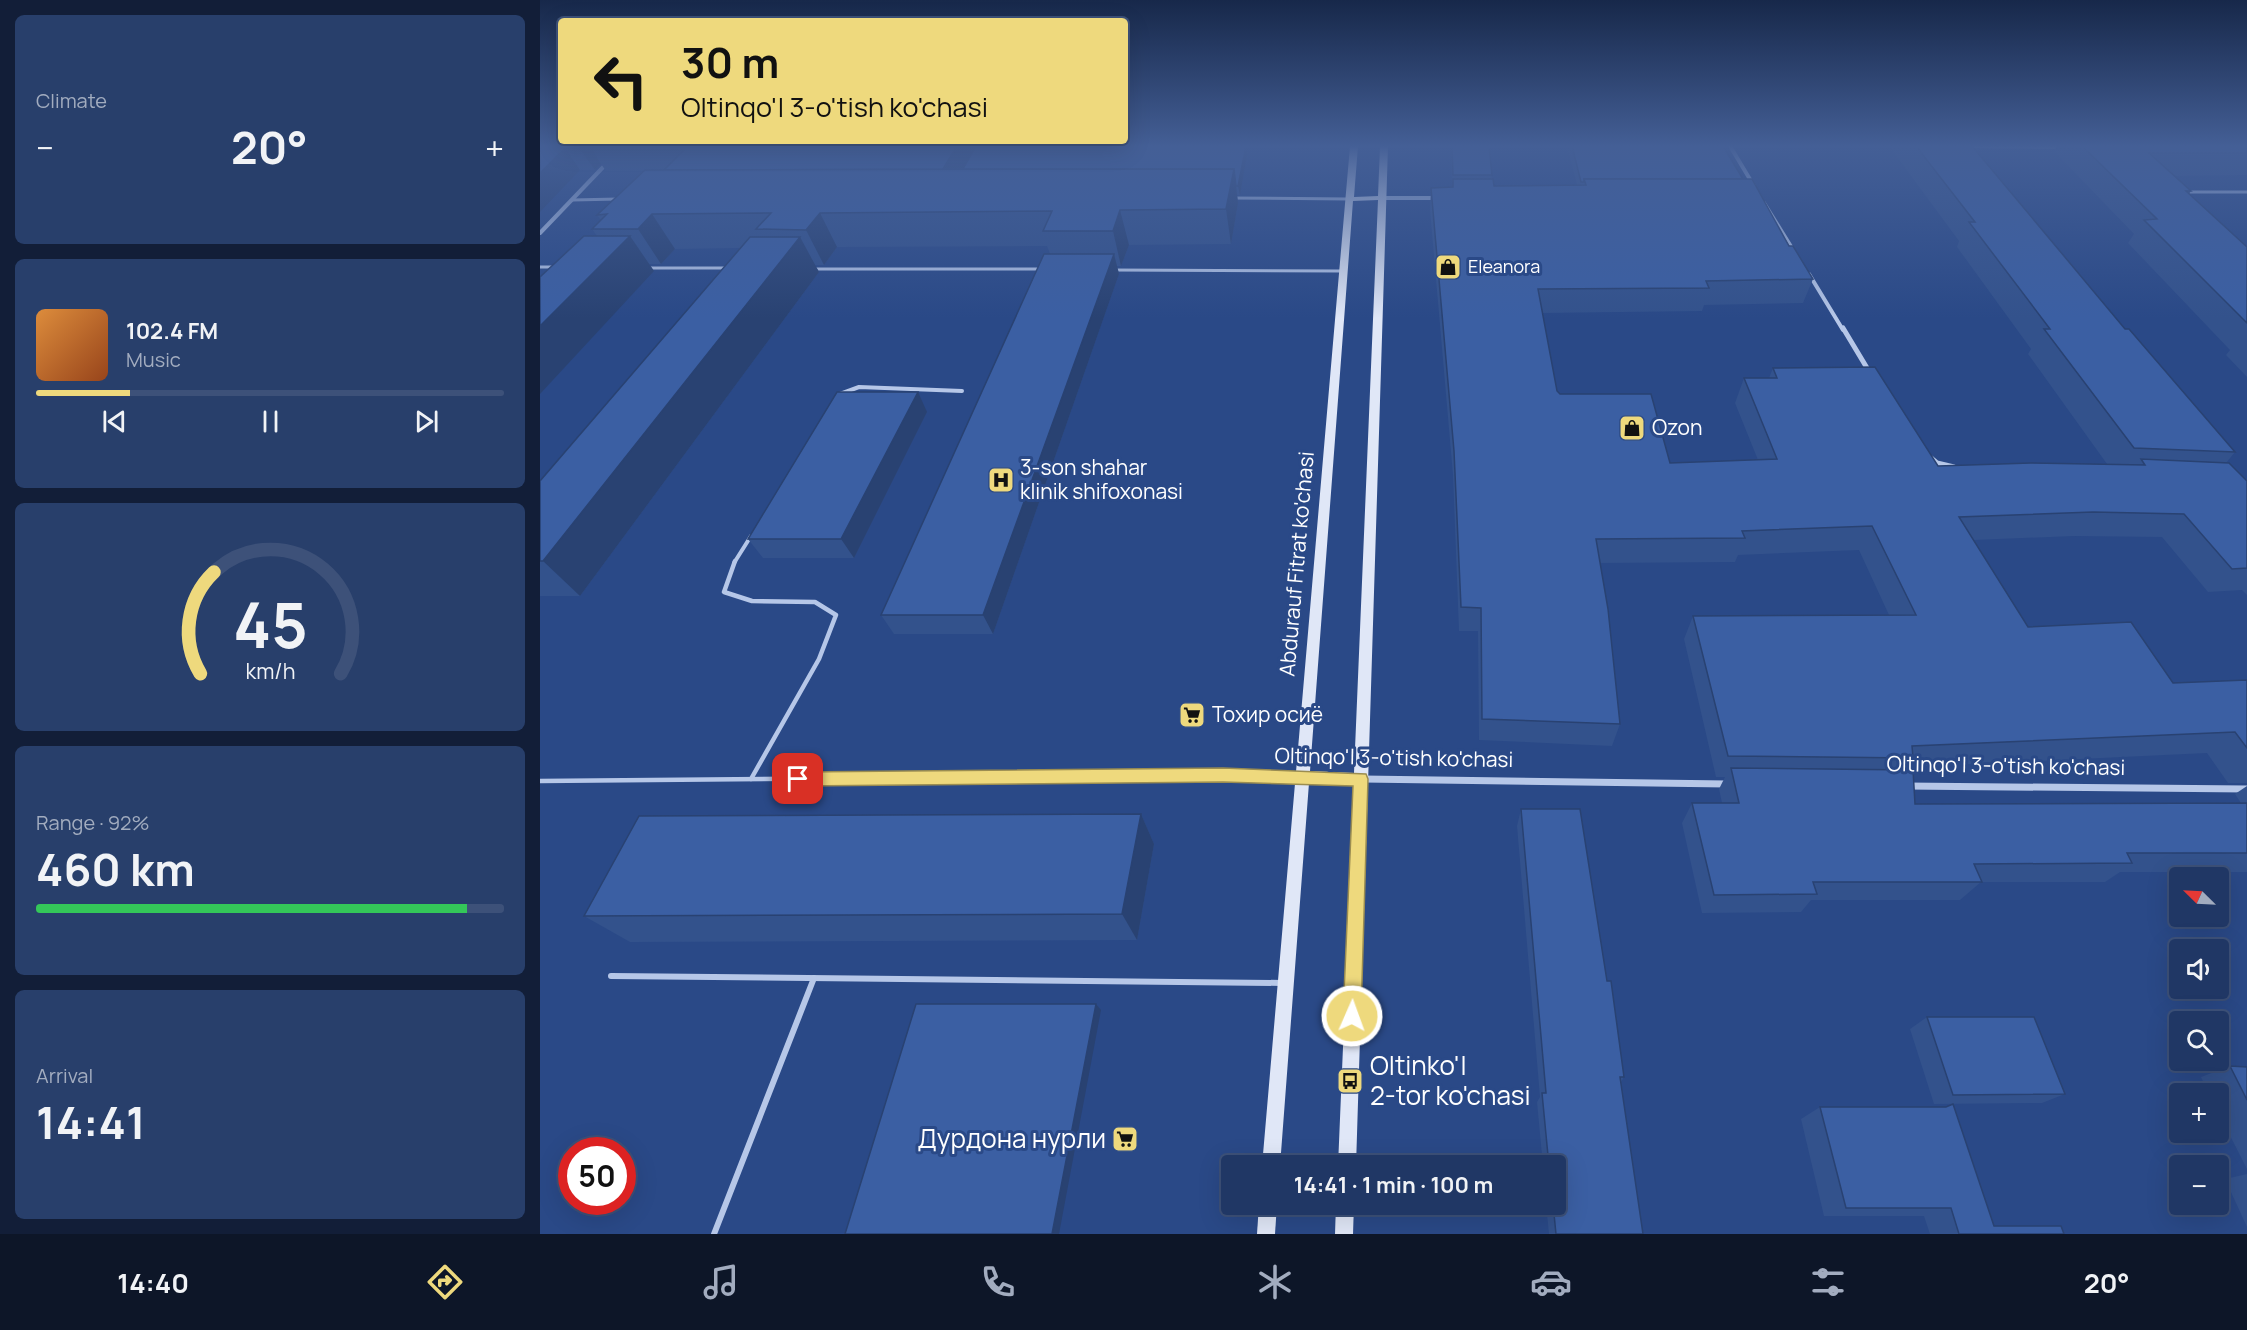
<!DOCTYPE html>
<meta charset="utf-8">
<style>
body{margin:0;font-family:Manrope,sans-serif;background:#283f6b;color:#f1f3f6;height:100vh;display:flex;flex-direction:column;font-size:22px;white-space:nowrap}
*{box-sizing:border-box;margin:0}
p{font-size:20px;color:#a2acbf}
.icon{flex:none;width:33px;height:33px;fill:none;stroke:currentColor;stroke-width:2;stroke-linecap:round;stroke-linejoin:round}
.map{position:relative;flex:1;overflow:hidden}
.panel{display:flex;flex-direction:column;gap:15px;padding:15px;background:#121e38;width:540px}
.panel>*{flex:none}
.guide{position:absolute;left:18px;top:18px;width:570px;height:126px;border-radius:6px;box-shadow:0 6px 24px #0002,0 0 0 2px #3d5179;background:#eed97d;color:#111;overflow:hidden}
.needle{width:39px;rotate:294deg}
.tools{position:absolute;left:1629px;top:867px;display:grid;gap:12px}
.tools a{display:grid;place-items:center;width:60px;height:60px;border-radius:6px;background:#203765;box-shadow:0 6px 24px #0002,0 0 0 2px #3d5179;font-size:30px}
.speed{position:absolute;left:18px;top:1137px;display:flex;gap:12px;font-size:30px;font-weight:700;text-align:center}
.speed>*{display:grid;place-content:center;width:78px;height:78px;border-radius:50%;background:#203765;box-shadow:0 6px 24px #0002,0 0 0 2px #3d5179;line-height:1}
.speed .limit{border:9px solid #d22;background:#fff;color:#111}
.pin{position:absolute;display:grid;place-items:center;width:51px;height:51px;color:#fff;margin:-26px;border-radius:12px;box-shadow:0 3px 9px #0006}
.me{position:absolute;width:66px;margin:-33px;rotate:2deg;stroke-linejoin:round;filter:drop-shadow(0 0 4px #0008)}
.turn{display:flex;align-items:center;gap:21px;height:126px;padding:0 24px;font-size:27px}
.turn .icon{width:78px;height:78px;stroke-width:2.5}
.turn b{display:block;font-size:42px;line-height:51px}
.big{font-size:45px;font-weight:700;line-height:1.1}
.panel .tile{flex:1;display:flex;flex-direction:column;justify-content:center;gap:9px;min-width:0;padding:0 21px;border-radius:9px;background:#283f6b}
.panel .dial{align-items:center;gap:0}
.dial svg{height:156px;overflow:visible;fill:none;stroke:#3d5179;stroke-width:7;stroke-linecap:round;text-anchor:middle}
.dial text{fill:#f1f3f6;stroke:none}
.song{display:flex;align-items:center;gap:18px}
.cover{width:72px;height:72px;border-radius:9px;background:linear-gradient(135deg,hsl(30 70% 55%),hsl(20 70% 35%))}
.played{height:6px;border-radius:3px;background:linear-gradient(90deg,#eed97d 20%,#3d5179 20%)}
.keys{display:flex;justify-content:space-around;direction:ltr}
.heat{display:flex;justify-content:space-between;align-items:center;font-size:33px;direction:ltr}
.charge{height:9px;border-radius:4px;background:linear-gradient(90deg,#34c759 92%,#3d5179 0)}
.trip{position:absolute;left:681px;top:1155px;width:345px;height:60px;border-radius:6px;background:#203765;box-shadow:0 6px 24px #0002,0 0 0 2px #3d5179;font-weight:700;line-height:60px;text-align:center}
.tab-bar{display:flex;height:96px;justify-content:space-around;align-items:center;background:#0d1628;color:#a2acbf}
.tab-bar .icon{width:42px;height:42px}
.tab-bar .current{color:#eed97d}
.tab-bar b{font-size:27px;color:#f1f3f6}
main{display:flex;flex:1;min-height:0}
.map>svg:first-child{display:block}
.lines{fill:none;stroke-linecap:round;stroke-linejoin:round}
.lane-far3{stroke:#b6c7e8;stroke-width:3}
.lane-far2{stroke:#b6c7e8;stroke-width:4}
.lane-far1{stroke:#b6c7e8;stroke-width:4.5}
.lane{stroke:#b6c7e8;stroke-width:6}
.street-far2{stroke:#b6c7e8;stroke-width:4}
.street-far1{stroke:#b6c7e8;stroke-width:5}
.street{stroke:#b6c7e8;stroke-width:7}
.secondary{fill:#e0e7f7;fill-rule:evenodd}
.wall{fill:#33528c}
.shaded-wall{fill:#294272}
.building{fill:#3b5fa3;stroke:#294272;stroke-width:1.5}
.route{fill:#eed97d;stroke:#9b8d51;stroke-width:1.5}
.labels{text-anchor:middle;stroke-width:6;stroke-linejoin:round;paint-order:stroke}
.far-poi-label{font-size:18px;fill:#fff;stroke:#2a4987;text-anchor:start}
.poi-label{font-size:21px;fill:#fff;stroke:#2a4987;text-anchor:start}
.street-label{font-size:21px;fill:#fff;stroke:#2a4987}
.near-poi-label{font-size:26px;fill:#fff;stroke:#2a4987;text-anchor:start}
</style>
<main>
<section class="panel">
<div class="tile"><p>Climate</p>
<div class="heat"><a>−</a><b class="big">20°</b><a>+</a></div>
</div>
<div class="tile">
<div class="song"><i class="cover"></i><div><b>102.4 FM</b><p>Music</p></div></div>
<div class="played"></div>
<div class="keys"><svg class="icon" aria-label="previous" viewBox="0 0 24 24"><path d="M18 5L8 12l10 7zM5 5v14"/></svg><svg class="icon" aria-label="pause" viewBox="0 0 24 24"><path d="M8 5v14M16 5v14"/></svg><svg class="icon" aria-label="next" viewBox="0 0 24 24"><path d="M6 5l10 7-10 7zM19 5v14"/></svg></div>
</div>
<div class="tile dial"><svg viewBox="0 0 100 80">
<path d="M14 69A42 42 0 1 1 86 69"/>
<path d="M14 69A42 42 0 0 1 21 17" stroke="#eed97d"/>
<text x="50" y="56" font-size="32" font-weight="700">45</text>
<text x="50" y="72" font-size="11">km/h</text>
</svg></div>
<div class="tile"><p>Range · 92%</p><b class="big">460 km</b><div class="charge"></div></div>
<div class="tile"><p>Arrival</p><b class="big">14:41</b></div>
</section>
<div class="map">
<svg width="1707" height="1234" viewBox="0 0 1707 1234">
<rect width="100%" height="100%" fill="#2a4987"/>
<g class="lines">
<g class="lane-far3">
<path d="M1647,192h60"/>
<path d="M692,198l117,1"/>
<path d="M32,200l46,-1"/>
<path d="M0,267h15"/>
<path d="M108,268h81"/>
<path d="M273,269h228"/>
<path d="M573,270l230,1"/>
</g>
<g class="lane-far2">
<path d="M300,394l19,-7 103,4"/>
<path d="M194,563l17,-27"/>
</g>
<g class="lane-far1">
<path d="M195,561l-11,31 28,9 63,1 21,13 -17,44 -68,120"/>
<path d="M0,781l683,-6 76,2"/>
</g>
<g class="lane">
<path d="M71,976l673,7"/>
<path d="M174,1234l100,-256"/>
</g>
<g class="street-far2">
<path d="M1190,146l24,40"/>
<path d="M1428,146l94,1"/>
<path d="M842,198h55"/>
<path d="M1224,203l31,50"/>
<path d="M0,233l68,-71"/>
<path d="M1269,274l34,56"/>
</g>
<g class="street-far1">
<path d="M1303,328l27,45"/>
<path d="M1391,458l6,5 17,4"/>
</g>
<g class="street">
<path d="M823,779l364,5"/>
<path d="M1366,786l341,3"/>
</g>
<g class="secondary">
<path d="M810,146h8l-4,51 24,-1 2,-50h8l-32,1020h-18l16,-381 -45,-2 -29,383h-18zM838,200l-24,573 -44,-2 43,-570z"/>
<path d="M719,1204h18l-2,30h-18z"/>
<path d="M796,1204h18l-1,30h-18z"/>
</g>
</g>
<g class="wall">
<path d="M0,146h707l1,4 -8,45h-3l1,8 -7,41 -102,1 -8,21h-4l2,8 -126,360h-99l-13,-19 169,-361 -3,-8 -210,1 -13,18h-9l4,7 -239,324h-40v-115l200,-233 -65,1 -14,15h-12l5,7 -57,-35 -5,-7 9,-9 -4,-5 46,-44h-37l-5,-7 -6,6h-15z"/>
<path d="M911,146h38l3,33 2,7 83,-1 -10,-39h156l20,33 70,100 -10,24 -99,2 -2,6 -159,2 14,78 3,3 110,69 88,-3 -23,-57 9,-25h25l4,-10 165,98 169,-2 -79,-110 3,-5 -74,-102 2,-6 -70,-95h83l153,183 110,123 -9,11 20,17 1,-1v116l-5,-5 -34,2 -46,-55 -88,-1 -100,4 54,87 145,56 74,-3v103h-19l-21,-30 -301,14 -3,3 12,34 326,-1 -6,-9 12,-8v86h-127l-15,10h-124l-21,18h-149l-10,12 -99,1 -20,-90 10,-20h30l-3,-14 6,-12h-9l-32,-138 9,-23 196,-1 -30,-65 -121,5 -3,7 -135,1 20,161 -8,22 -133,-6 -1,-109h-19l-6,-156 -23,-265 1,-22 21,-1z"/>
<path d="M1517,146h190v29l-73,1 17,15 -2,3 58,53v130l-21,-22 4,-5 -102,-107 6,-9 -80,-83z"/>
<path d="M387,412l-73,146h-91l-15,-19z"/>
<path d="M981,809l86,172 17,96 -3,5 22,152h-94l-3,-30h10v-38h-13l-6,-64 3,-5 -23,-271z"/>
<path d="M601,814l13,30 -17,96 -507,2 -46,-26z"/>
<path d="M1387,1017l138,77 -23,9 -108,1 -24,-75z"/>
<path d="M1690,1066l17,1v102l-29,-57v-18h-9l-8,-17z"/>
<path d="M1280,1107l174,119 70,8h-134l-6,-18h-100l-23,-97z"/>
<path d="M1707,1174v53l-22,-48z"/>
</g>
<g class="shaded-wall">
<path d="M43,146h36l-27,3 9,15 -6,6 -15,-21z"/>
<path d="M417,146h20l-28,50 -8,-22z"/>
<path d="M706,146h1l1,4 -8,45 -2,-9z"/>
<path d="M25,148l15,22 -40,42v-39z"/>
<path d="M694,169l4,34 -7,41 -5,-35z"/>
<path d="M580,210l9,35 -8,21 -8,-35z"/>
<path d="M280,213l17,34 -13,18 -18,-35z"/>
<path d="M112,214l23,35 -14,15 -23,-35z"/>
<path d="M90,236l24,35 -114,123v-68z"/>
<path d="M260,237l19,35 -239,324 -37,-35z"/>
<path d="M574,254l5,20 -126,360 -10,-19z"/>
<path d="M378,392l9,20 -73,146 -13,-19z"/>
<path d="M601,814l13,30 -17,96 -15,-26z"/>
<path d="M556,1004l5,6 -42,224h-7z"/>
</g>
<g class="building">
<path d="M0,146h43l-3,3 -15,-1 -25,25z"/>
<path d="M55,146h362l-14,23 -279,1 20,-20 -92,-1z"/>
<path d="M436,146h270l-8,40h-2l-2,-17h-271z"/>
<path d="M912,146h37l3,29h-39z"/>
<path d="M1032,146h151l20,33h-159v3h-3z"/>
<path d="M1376,146h56l153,183h4l106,123 -101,-4 -90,-119h6l-81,-107h6z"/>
<path d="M1542,146h165v7h-98l42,38h-5l61,56v76l-103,-103 13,-1z"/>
<path d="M694,169l-8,40 -106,1 -7,21h-70l9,-20 -232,2 -14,17 -50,-1 15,-16 -119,1 -14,15h-46l15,-15 -10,1 48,-45z"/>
<path d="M913,179h40l1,7 92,-1 -2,-6h168l37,67h4l20,33 -107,2 3,7 -171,1 19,102 3,3h91l19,69 107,-4 -33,-81h33l-4,-10 102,-1 63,99 93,-3 114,2 -4,-6 88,4 18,18v87l-15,1 -48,-55 -91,-2 -134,5 69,110 103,-5 42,61 74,-3v68l-12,-16 -323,14 1,12 -185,-2 -35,-140 223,-1 -44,-89 -130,5 3,7 -149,1 12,70 12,115 -138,-5 -1,-111 -20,-1 -7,-156 -23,-263 22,-1z"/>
<path d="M44,236h46l-90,90v-49z"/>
<path d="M210,237h50l-257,324h-3v-80z"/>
<path d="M504,254h70l-131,361h-102z"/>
<path d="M297,392h81l-77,147h-93z"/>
<path d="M1191,768l182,2 2,34 332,-1v50h-120l5,10 -158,1 8,18h-169l4,12 -103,1 -22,-92h47z"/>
<path d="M981,809h59l27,172h4l13,96h-4l23,157h-87l-3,-30h3v-38h-7l-7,-73h4z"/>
<path d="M601,814l-19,100 -538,2 55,-100z"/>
<path d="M376,1004h180l-44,230h-207z"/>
<path d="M1387,1017h107l31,77 -112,1z"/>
<path d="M1690,1066l17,1v33z"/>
<path d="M1413,1104l41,122h67l3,8h-105l-8,-26h-105l-26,-101h126z"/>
</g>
<linearGradient id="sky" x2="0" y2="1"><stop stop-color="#17284a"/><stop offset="0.46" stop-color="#445f96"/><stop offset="1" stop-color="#445f96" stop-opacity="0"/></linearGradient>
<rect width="1707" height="318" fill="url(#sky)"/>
<path class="route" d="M683,768l143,6 2,5 -7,237 -2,6 -7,3 -6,-3 -3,-6 10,-230 -130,-4 -425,4 -6,-2 -2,-5 2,-5 6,-2z"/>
<defs>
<g id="shop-square" transform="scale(1.35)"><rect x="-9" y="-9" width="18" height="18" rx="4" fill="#eed97d" stroke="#2a4987"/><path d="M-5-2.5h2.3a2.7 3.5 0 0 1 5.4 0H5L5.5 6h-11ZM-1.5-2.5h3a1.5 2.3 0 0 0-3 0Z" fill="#111"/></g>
<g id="hospital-square" transform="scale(1.35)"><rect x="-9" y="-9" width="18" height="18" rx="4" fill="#eed97d" stroke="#2a4987"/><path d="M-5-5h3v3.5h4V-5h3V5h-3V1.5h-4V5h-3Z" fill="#111"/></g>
<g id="supermarket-square" transform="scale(1.35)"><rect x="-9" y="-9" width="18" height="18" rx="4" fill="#eed97d" stroke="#2a4987"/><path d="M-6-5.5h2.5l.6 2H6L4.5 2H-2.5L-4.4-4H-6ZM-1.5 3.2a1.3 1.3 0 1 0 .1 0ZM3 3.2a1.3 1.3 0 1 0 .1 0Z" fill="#111"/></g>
<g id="bus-square" transform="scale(1.35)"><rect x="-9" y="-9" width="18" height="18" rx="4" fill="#eed97d" stroke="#2a4987"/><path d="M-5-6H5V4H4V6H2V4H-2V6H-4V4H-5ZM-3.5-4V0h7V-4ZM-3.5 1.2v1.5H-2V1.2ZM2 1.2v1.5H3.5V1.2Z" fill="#111"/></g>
</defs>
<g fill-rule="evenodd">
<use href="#shop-square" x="908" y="267"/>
<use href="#shop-square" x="1092" y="428"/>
<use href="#hospital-square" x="461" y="480"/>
<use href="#supermarket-square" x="652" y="715"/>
<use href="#bus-square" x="810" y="1081"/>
<use href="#supermarket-square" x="585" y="1139"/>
</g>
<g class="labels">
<g class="far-poi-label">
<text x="928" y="273">Eleanora</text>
</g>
<g class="poi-label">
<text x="1112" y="435">Ozon</text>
<text x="480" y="475">3-son shahar<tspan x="480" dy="24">klinik shifoxonasi</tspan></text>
<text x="672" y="722">Тохир осиё</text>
</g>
<g class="street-label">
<text transform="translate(757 564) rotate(-85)" y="7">Abdurauf Fitrat ko'chasi</text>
<text transform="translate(854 758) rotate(1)" y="7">Oltinqo'l 3-o'tish ko'chasi</text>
<text transform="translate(1466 766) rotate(1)" y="7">Oltinqo'l 3-o'tish ko'chasi</text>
</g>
<g class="near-poi-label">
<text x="830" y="1075">Oltinko'l<tspan x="830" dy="30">2-tor ko'chasi</tspan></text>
<text x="566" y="1148" text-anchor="end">Дурдона нурли</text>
</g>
</g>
</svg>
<div class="tools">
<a><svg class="needle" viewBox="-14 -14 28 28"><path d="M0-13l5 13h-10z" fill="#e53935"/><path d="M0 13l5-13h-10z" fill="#a2acbf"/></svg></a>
<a><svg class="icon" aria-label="sound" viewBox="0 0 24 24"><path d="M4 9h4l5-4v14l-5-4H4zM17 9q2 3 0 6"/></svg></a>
<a><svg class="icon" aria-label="search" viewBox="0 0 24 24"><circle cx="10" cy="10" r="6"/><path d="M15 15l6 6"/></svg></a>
<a>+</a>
<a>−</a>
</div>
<div class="speed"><div class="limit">50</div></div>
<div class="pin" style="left:258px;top:779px;background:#d93025"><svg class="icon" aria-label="arrive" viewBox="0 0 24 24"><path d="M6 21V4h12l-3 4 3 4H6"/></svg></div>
<svg class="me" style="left:812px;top:1016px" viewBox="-20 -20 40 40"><circle r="17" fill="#eed97d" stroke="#fff" stroke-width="3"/><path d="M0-11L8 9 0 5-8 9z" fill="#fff"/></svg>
<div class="trip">14:41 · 1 min · 100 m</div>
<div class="guide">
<div class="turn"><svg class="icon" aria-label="left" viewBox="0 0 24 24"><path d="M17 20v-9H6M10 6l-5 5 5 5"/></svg><div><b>30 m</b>Oltinqo'l 3-o'tish ko'chasi</div></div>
</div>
</div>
</main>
<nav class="tab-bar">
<b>14:40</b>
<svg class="icon current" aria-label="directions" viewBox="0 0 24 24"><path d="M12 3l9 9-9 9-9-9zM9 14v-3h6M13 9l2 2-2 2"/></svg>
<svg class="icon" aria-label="music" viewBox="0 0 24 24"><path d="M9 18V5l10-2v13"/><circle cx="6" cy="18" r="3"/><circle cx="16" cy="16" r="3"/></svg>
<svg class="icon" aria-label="phone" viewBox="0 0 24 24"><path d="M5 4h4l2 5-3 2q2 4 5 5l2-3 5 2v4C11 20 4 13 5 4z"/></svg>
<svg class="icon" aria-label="climate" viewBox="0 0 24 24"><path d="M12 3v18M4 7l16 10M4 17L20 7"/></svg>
<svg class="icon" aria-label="car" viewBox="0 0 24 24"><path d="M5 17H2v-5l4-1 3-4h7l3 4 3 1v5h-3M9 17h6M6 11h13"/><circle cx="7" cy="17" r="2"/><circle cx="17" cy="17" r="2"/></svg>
<svg class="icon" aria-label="filters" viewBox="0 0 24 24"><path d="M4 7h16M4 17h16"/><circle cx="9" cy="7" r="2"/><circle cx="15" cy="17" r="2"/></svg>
<b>20°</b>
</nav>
